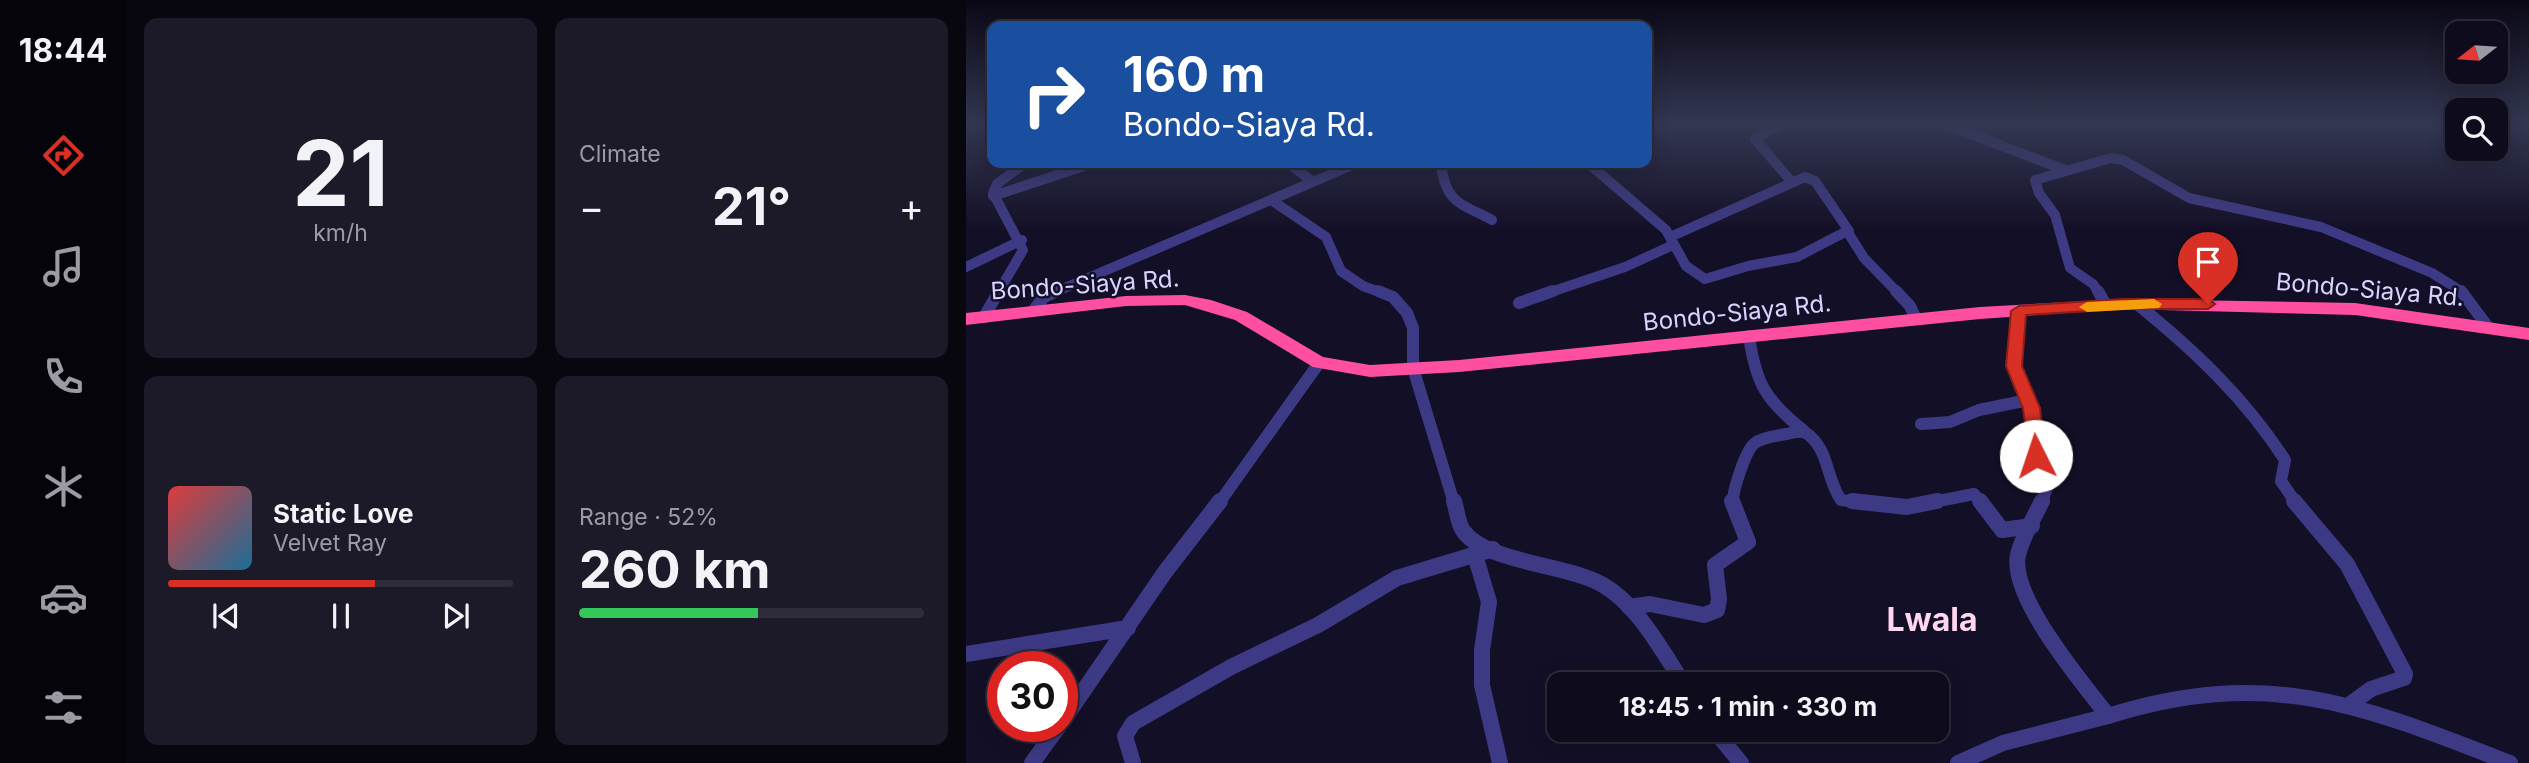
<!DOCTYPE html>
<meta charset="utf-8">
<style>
body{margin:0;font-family:Inter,sans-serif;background:#1c1929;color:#f1f3f6;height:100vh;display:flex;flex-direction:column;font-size:26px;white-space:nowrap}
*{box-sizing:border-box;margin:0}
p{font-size:23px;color:#9b9ba3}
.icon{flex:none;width:38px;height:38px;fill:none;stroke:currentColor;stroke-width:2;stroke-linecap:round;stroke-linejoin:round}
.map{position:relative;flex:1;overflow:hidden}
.details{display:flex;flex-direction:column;gap:18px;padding:18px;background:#08060f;width:840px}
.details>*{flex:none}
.hud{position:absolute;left:21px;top:21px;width:665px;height:147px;border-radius:14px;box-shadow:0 4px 18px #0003,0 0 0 2px #2e2b3b;background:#1a4fa0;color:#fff;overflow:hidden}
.needle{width:46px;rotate:253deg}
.buttons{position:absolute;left:1479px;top:21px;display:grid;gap:14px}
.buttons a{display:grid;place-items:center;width:63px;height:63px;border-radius:14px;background:#0e0b1c;box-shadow:0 4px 18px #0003,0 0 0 2px #2e2b3b;font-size:35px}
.speed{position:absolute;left:21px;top:651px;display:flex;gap:14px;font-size:35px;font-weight:700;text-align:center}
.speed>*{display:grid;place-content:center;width:91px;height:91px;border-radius:50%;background:#0e0b1c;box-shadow:0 4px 18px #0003,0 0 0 2px #2e2b3b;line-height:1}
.speed .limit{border:10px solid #d22;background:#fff;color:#111}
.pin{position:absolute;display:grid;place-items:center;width:60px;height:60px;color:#fff;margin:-72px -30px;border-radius:50% 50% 50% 0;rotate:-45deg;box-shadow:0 0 7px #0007}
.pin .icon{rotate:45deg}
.me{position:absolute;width:77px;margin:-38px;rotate:356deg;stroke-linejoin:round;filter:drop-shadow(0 0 5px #0008)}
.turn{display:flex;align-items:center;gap:24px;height:147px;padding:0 21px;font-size:32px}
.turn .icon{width:91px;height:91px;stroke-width:2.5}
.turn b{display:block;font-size:49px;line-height:60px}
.big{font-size:52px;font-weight:700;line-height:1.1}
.details .tile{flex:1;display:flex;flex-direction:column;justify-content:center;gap:10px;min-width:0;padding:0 24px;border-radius:14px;background:#1c1929}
.details .dial{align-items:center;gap:0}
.dial b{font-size:91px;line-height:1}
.song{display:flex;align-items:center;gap:21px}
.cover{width:84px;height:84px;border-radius:10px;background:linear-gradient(135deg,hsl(0 70% 55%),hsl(200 70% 35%))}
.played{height:7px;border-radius:4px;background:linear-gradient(90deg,#d93025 60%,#2e2b3b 60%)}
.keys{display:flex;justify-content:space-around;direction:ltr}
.heat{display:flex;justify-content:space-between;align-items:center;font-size:38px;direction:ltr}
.charge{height:10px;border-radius:5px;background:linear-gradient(90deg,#34c759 52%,#2e2b3b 0)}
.details .tiles{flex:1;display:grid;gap:18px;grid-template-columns:repeat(2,1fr)}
.trip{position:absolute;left:581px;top:672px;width:402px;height:70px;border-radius:14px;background:#0e0b1c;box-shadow:0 4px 18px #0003,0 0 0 2px #2e2b3b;font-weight:700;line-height:70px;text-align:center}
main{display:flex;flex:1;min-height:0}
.dock{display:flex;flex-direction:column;width:126px;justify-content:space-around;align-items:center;background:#06040b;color:#9b9ba3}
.dock .icon{width:49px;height:49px}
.dock .current{color:#d93025}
.dock b{font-size:32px;color:#f1f3f6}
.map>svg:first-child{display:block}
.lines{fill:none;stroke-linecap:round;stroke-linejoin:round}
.minor-far2{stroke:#3d3a85;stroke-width:10}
.minor-far1{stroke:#3d3a85;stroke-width:12}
.minor{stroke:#3d3a85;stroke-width:16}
.highway{fill:#ff4fa3;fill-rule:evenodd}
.route{fill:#d93025;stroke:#8d1f18;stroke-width:2}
.slow{fill:#f59e0b}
.labels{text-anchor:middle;stroke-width:5;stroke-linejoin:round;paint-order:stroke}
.street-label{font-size:24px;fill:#d9d4ff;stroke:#130f26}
.near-neighbourhood-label{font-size:32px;font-weight:bold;fill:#ffd6f0;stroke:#130f26}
</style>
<main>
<nav class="dock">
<b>18:44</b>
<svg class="icon current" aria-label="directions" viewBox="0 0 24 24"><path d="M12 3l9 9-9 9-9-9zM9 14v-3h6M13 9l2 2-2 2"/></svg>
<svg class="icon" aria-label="music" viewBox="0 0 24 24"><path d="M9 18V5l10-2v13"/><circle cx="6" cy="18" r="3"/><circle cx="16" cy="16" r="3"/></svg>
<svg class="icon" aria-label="phone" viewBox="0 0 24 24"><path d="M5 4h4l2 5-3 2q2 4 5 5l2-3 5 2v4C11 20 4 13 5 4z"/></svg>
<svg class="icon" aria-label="climate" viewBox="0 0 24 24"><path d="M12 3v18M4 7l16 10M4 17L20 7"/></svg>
<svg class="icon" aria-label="car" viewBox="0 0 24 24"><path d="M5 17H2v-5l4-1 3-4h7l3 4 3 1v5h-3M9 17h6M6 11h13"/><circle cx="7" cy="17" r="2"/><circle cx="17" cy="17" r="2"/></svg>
<svg class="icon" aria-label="filters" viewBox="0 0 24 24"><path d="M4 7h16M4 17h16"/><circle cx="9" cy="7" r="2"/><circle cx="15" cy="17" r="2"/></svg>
</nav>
<section class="details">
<div class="tiles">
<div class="tile dial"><b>21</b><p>km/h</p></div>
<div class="tile"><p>Climate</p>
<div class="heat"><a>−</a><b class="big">21°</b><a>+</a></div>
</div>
<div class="tile">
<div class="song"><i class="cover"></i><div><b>Static Love</b><p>Velvet Ray</p></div></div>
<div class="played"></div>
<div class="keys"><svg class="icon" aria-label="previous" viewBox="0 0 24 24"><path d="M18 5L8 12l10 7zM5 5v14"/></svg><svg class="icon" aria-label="pause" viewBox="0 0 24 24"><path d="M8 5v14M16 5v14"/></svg><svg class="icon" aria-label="next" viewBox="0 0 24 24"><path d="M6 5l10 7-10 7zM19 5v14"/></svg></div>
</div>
<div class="tile"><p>Range · 52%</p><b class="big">260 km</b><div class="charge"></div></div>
</div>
</section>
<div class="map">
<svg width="1563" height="763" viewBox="0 0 1563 763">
<rect width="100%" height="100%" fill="#130f26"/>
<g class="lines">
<g class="minor-far2">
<path d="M816,124l-27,15 36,42"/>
<path d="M979,124l120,46"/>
<path d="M322,163l24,18"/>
<path d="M475,163c4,40 19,40 51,57"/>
<path d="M622,163l78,67 20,36 19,13 43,-13 49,-9 50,-26 17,27 34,35"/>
<path d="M27,196l100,-33"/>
<path d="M305,200l55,37 15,34 22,15 19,7"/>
<path d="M704,237l135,-60 10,4 34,50"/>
<path d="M0,267l56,-27"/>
<path d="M32,293l25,-43 -30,-57 4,-9 28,-21"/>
<path d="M87,293l304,-130"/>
<path d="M582,293l77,-26 48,-22"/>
<path d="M1133,293l-6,-9 -23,-16 -15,-53 -16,-22 -4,-13 76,-22 12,2 66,38 132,29 111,46 32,20"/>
</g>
<g class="minor-far1">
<path d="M412,291l15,6 14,16 6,15v40l41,135"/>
<path d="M930,291l14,15 6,13"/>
<path d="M1132,291l8,14"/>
<path d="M1495,291l27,36"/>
<path d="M553,303l34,-12"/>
<path d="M1171,304c57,46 108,94 148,156l-4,21 15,22"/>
<path d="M67,311l11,-14 13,-6"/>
<path d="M1053,311l-5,55 17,42 4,42 13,36 -7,17"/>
<path d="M18,317l15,-26"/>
<path d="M783,336c7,49 17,64 55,95"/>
<path d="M955,424l29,-2 29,-12 49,-10"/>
<path d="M253,503l100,-140"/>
<path d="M767,503c-1,-11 13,-54 22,-60 8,-6 21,-7 31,-9 10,-2 18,-5 25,3 18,16 16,44 30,63l27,3"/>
<path d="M962,503l46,-9 7,9"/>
</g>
<g class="minor">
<path d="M488,501c3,9 4,24 10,31 24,31 103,32 139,53 36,21 58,65 81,99"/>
<path d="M886,501l55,6 30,-6"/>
<path d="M1014,501l22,29 30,-4"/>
<path d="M1328,501l53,63 58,110 -1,4 -33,11 -22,16"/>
<path d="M509,555l14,47 -7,48v35l18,78"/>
<path d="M663,607l21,-3 54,11 13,-5 2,-11 -4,-34 33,-23 -16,-41"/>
<path d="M0,654l162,-26"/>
<path d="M1142,716c161,-50 253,-11 402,47"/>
<path d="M96,722l103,-150 55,-71"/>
<path d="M748,730l27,33"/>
<path d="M66,763l27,-37"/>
<path d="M167,763l-8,-27 8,-13 98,-56 87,-42 79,-47 96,-29"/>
<path d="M992,763l45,-20 105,-27c-25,-33 -99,-119 -90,-161 4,-18 16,-37 24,-54"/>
</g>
<path class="highway" d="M219,295l26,5 36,12 76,45 47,8 89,-5 521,-53 142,-8 233,4 174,25v12l-174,-25 -233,-6 -142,10 -521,53 -89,5 -57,-10 -78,-47 -50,-15 -59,1 -160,19v-12l160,-17z"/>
</g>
<linearGradient id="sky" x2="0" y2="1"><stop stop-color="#0a0815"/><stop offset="0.54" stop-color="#333752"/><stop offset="1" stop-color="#333752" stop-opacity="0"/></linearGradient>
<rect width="1563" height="230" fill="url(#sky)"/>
<path class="route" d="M1156,299h86l7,5 -7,5h-86l-96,6 -4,51 18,42 5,48 -3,5h-12l-7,-53 -17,-42 5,-55 8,-5z"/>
<path class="slow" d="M1188,299l8,5 -3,4 -72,4 -8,-5 8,-5z"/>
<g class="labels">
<g class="street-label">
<text transform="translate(119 285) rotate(-4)" y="8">Bondo-Siaya Rd.</text>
<text transform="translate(1404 290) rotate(5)" y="8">Bondo-Siaya Rd.</text>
<text transform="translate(771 313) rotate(-6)" y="8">Bondo-Siaya Rd.</text>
</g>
<g class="near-neighbourhood-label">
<text x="966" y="631">Lwala</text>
</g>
</g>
</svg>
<div class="buttons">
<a><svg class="needle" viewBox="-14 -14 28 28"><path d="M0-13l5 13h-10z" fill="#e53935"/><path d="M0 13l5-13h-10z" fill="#9b9ba3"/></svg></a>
<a><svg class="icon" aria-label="search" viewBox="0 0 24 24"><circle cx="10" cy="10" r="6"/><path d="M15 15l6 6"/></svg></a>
</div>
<div class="speed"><div class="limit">30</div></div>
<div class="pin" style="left:1242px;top:304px;background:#d93025"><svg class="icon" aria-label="arrive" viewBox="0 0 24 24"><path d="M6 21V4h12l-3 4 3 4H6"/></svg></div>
<svg class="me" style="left:1070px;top:456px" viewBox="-20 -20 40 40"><circle r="19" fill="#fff"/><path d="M0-13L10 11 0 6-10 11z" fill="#d93025"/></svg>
<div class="trip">18:45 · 1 min · 330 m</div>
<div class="hud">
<div class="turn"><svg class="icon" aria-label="right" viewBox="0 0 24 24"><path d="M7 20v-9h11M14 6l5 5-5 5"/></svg><div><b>160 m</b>Bondo-Siaya Rd.</div></div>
</div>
</div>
</main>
